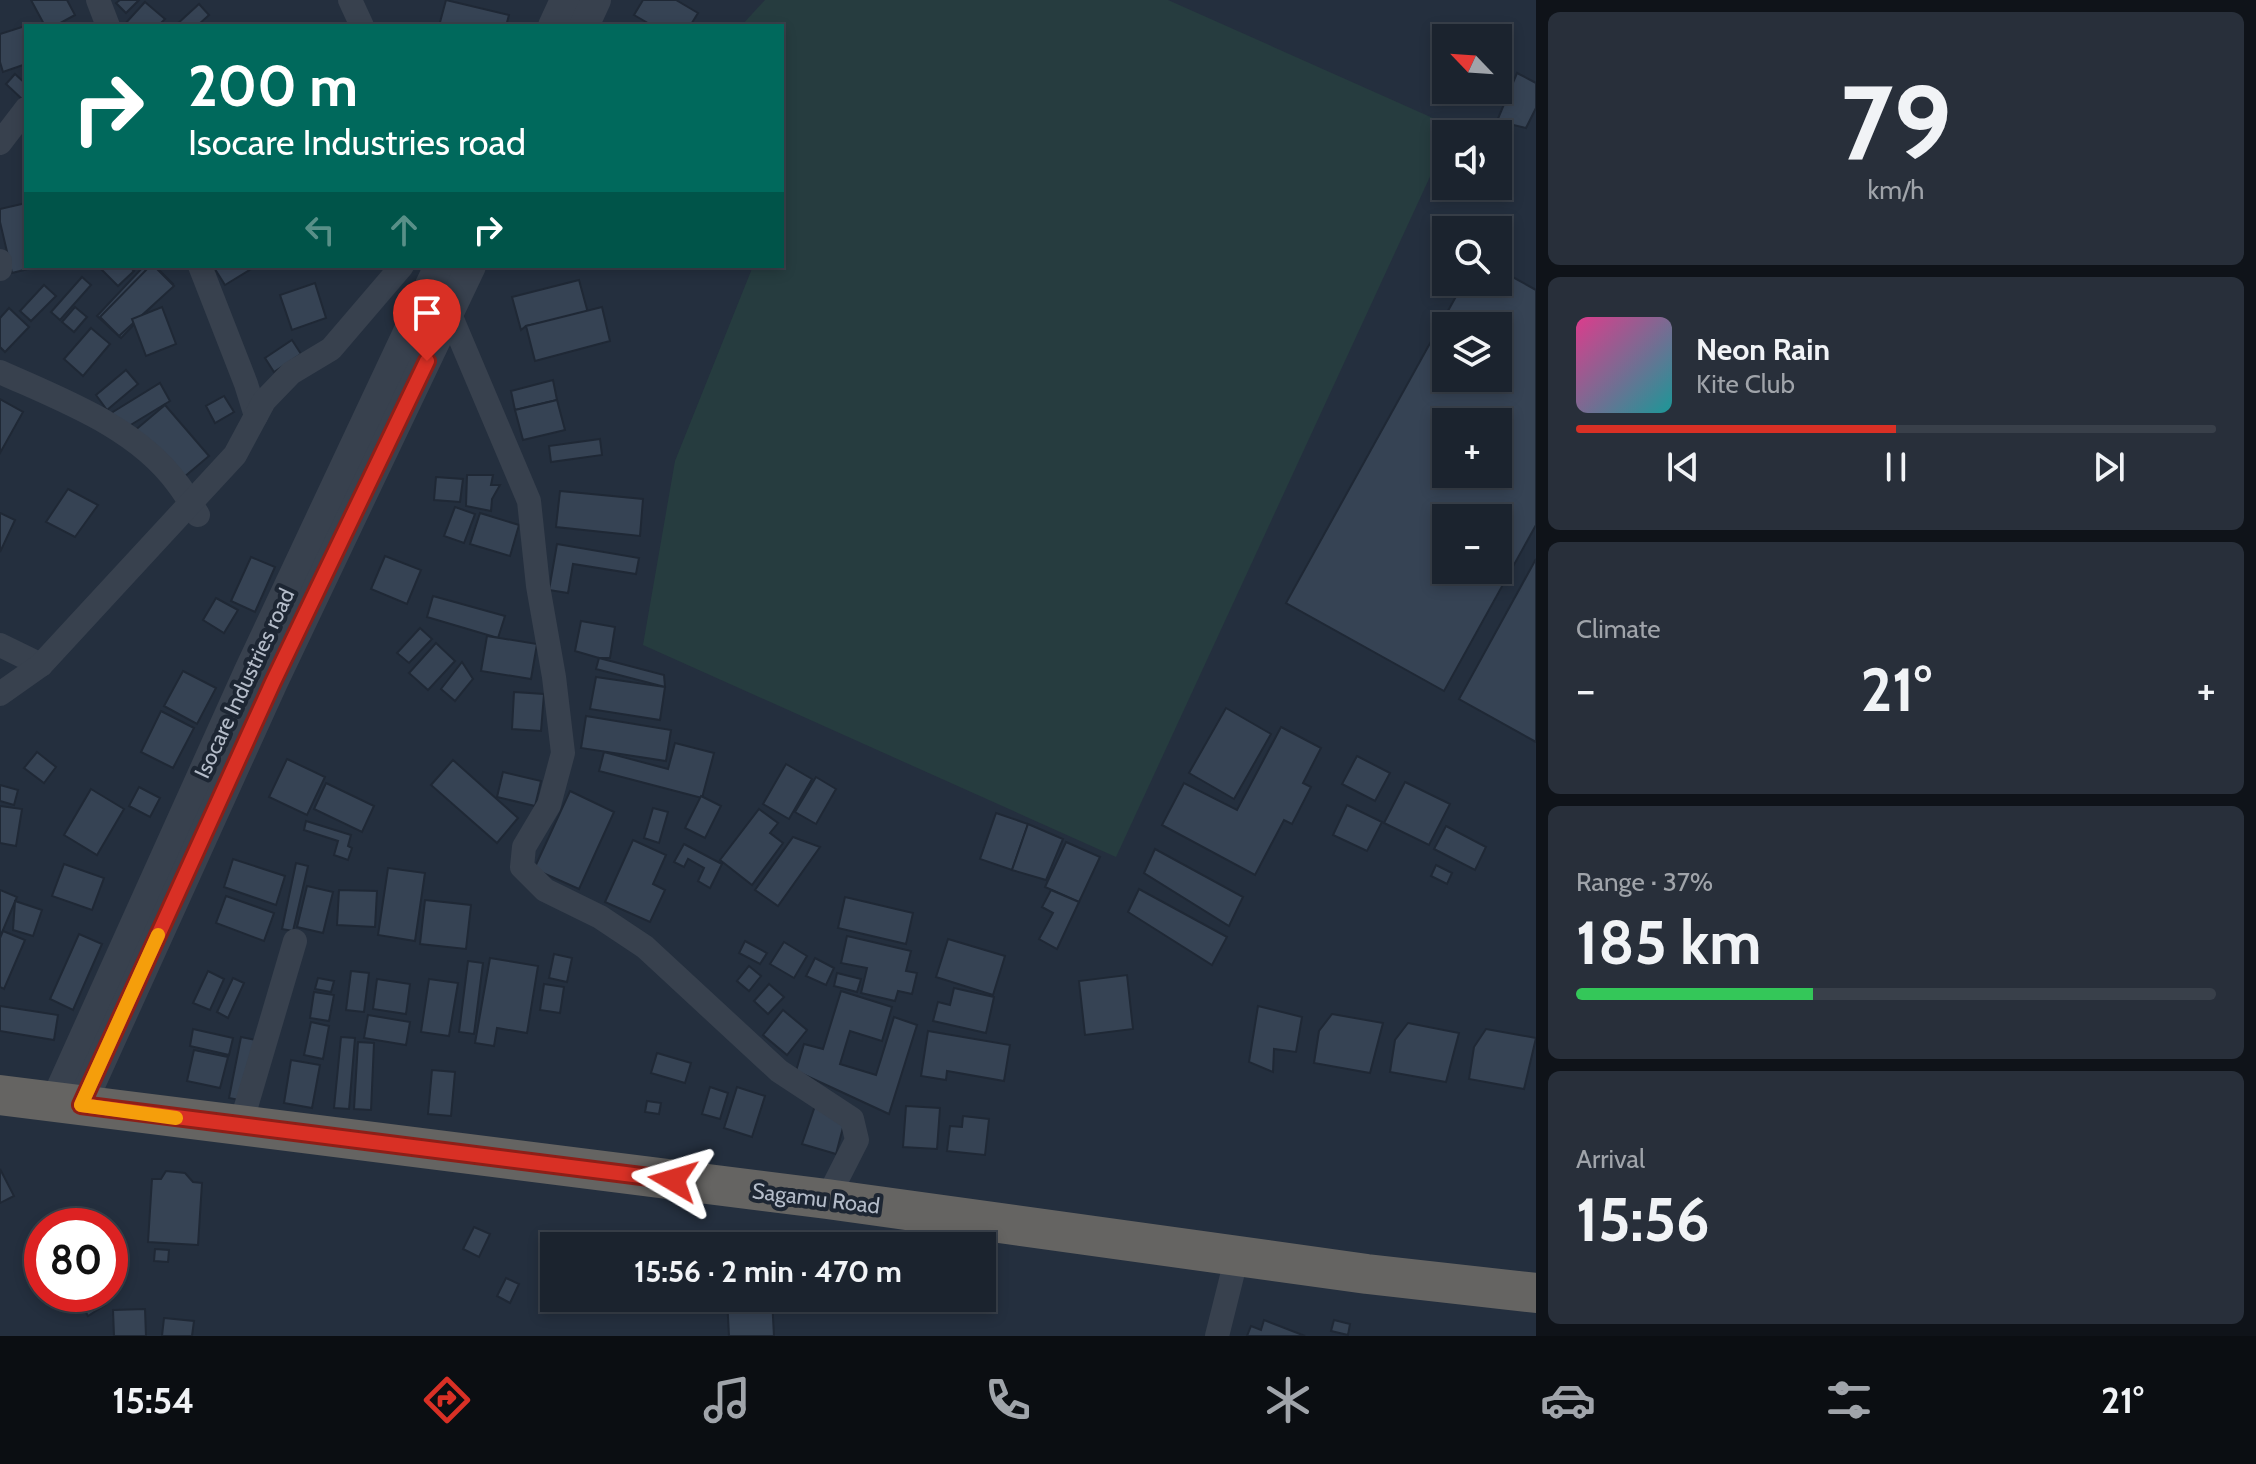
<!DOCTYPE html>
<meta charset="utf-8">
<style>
body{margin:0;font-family:Cabin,sans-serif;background:#282f3a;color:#f1f3f6;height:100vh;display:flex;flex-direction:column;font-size:30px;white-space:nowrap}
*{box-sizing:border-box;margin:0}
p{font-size:26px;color:#a0a4aa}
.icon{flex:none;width:44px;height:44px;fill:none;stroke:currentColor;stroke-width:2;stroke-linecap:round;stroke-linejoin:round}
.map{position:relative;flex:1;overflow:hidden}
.panel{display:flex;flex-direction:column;gap:12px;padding:12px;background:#0f1319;width:720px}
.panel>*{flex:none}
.top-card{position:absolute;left:24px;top:24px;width:760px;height:244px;border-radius:0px;box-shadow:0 4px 12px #0003,0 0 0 2px #39404a;background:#00695c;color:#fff;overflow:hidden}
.needle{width:52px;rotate:295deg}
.buttons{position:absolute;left:1432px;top:24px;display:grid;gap:16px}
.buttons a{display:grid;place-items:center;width:80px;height:80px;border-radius:0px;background:#1b232e;box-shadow:0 4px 12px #0003,0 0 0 2px #39404a;font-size:40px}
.speed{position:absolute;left:24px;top:1208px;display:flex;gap:16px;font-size:40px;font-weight:700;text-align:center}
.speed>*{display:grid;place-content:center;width:104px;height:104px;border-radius:50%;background:#1b232e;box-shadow:0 4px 12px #0003,0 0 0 2px #39404a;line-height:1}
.speed .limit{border:12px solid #d22;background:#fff;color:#111}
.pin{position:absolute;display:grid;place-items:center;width:68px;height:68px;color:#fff;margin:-82px -34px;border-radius:50% 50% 50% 0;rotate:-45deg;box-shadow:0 0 8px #0007}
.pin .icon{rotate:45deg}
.me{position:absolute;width:88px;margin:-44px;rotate:277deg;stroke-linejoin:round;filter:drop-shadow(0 0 6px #0008)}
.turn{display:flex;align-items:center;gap:28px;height:168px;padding:0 32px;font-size:36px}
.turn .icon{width:104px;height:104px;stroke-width:2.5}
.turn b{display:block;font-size:56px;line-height:68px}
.lanes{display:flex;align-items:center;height:76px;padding:0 32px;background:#0003;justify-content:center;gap:40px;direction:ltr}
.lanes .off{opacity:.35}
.big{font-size:60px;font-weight:700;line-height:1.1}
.panel .tile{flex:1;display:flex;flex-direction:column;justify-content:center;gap:12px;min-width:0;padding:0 28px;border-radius:12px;background:#282f3a}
.panel .dial{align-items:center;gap:0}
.dial b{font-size:104px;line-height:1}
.song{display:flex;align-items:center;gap:24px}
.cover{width:96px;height:96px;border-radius:12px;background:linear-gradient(135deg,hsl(330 70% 55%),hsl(180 70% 35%))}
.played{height:8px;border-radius:4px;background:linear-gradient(90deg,#d93025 50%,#39404a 50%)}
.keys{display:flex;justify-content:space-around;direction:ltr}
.heat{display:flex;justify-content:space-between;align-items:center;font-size:44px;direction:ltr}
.charge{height:12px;border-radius:6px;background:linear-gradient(90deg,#34c759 37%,#39404a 0)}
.trip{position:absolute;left:540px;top:1232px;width:456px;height:80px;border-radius:0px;background:#1b232e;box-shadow:0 4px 12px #0003,0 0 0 2px #39404a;font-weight:700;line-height:80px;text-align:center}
.dock{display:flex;height:128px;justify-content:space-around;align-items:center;background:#0b0e12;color:#a0a4aa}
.dock .icon{width:56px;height:56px}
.dock .current{color:#d93025}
.dock b{font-size:36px;color:#f1f3f6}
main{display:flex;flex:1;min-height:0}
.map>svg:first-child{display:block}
.green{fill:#263c3f}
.building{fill:#364354;stroke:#1f2835;stroke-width:2;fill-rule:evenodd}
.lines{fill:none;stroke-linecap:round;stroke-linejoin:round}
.minor{stroke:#38414e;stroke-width:24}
.tertiary{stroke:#38414e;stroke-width:30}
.trunk{stroke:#656462;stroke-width:40}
.route-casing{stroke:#8d1f18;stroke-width:20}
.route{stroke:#d93025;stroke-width:14}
.slow{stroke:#f59e0b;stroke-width:14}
.labels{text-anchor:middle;stroke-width:8;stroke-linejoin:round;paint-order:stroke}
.street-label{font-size:22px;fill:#b4bcc9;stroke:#1d2633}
</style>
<main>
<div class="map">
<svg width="1536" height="1336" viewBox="0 0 1536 1336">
<rect width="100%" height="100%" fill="#242f3e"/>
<path class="green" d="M765,0h403l285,127 -3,7h-4v8l-330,715 -473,-212 32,-184 78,-195h29v-240h-41z"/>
<g class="building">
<path d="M31,0h36l8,15 -20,11h-10z"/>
<path d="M120,0h19l-13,13 -10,-10z"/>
<path d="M446,0l63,15 -3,11h-67z"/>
<path d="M643,0h33l22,13 -8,13h-37l-19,-11z"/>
<path d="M145,2l20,17 -7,7h-35z"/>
<path d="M199,4l10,11 -12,11h-22z"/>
<path d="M25,26l1,38 -23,8 -3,-10v-28z"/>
<path d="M1517,73l19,10v25l-10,20 -29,-7z"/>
<path d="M15,74l11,10v10l-4,5 -16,-15z"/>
<path d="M26,203v63h14l-28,7 -12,-51v-13z"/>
<path d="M98,266h31l5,5 -16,15z"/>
<path d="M144,266h11l18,18 -52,54 -24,-22z"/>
<path d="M150,266h4l20,20 -55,50 -19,-19z"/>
<path d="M213,266h43l-31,19z"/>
<path d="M1498,269l38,21v235l-92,166 -158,-88 178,-321h34zM1446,326h52v52h-52zM1446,422h52v52h-52zM1446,518h52v52h-52z"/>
<path d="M82,277l9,8 -31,35 -9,-8z"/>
<path d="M579,280l9,33 -62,13 -5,4 -9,-33z"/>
<path d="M315,283l11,35 -34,12 -12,-35z"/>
<path d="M44,285l12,11 -25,25 -11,-10z"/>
<path d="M75,307l12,10 -13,15 -12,-10z"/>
<path d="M162,307l14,37 -30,12 -14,-37z"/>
<path d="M602,307l8,34 -75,20 -9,-35z"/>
<path d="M9,308l20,19 -24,25 -5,-5v-29z"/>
<path d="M91,328l19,16 -27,32 -19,-17z"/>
<path d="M292,340l9,14 -27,18 -9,-14z"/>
<path d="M126,370l12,14 -31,26 -11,-15z"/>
<path d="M553,380l4,20 -42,10 -4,-19z"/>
<path d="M160,383l10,18 -51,31 -11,-17z"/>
<path d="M224,396l10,16 -19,11 -9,-17z"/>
<path d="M0,399l23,13 -23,41z"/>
<path d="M557,400l8,30 -42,10 -8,-30z"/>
<path d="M165,405l44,51 -32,27 -44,-51z"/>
<path d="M600,439l2,16 -51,7 -2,-16z"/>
<path d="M467,475h26l-2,10h9l-8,14 -1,12 -25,-5z"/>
<path d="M436,477l27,2 -3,23 -26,-2z"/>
<path d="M68,489l30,16 -23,32 -29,-15z"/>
<path d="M560,491l83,8 -3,37 -84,-9z"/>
<path d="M455,507l20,7 -11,29 -20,-7z"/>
<path d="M0,513l15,7 -15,32z"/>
<path d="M480,513l39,12 -9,31 -40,-12z"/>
<path d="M557,544l82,14 -3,16 -63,-10 -5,29 -19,-3z"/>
<path d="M385,556l36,14 -14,34 -36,-15z"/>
<path d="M251,557l24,10 -20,45 -24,-11z"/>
<path d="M1536,559v183l-77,-43z"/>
<path d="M433,596l72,20 -7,22 -71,-21z"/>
<path d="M216,598l22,12 -14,23 -21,-13z"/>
<path d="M581,621l34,6 -5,31h-11l-24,-7z"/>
<path d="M420,628l12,11 -23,24 -12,-10z"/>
<path d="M487,636l50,8 -6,35 -50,-8z"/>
<path d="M436,643l19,18 -27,29 -19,-17z"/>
<path d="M599,658l65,17 1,12 -69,-18z"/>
<path d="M462,662l11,17 -18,22 -14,-12z"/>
<path d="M183,671l33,17 -19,36 -33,-18z"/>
<path d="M596,677l69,10 -5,33 -70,-11z"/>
<path d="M514,692l30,2 -3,37 -29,-2z"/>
<path d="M1226,708l45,26 -37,65 -45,-26z"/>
<path d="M161,711l33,17 -21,40 -32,-16z"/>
<path d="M586,716l85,14 -5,31 -85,-13z"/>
<path d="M1281,727l40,21 -18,35 8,4 -19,37 -8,-4 -29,55 -93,-50 22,-42 53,27z"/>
<path d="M675,743l39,10 -12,45 -103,-27 5,-19 64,17z"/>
<path d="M37,752l19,15 -12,16 -20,-15z"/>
<path d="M1357,756l33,17 -15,28 -33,-17z"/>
<path d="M287,759l38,18 -18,38 -38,-18z"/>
<path d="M453,760l65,58 -21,25 -66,-58z"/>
<path d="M786,764l26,15 -23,40 -26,-15z"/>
<path d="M503,772l38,9 -6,25 -38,-9z"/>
<path d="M816,777l20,12 -20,35 -21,-12z"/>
<path d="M1405,782l45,22 -21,41 -45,-22z"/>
<path d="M326,783l48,23 -12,26 -48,-23z"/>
<path d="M0,785l18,5 -4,15 -14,-4z"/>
<path d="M139,787l21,11 -10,19 -21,-11z"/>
<path d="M91,789l33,20 -27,46 -33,-20z"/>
<path d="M570,791l44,21 -35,77 -45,-20z"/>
<path d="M701,796l20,10 -16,32 -20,-10z"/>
<path d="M1347,805l35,17 -15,29 -34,-16z"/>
<path d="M0,806l22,3 -6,37 -16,-3z"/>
<path d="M653,808l15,4 -9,31 -15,-5z"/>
<path d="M759,809l19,14 -8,10 13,10 -31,42 -32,-25z"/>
<path d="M996,813l32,11 -16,46 -32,-11z"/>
<path d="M306,821l45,14 -3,11 4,2 -4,12 -14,-5 4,-14 -34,-11z"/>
<path d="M1028,824l35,15 -17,41 -34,-10z"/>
<path d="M1446,826l40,21 -11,23 -41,-21z"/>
<path d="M793,837l27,10 -42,59 -23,-16z"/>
<path d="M633,840l33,15 -13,29 12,6 -15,32 -45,-20z"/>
<path d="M1066,842l34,15 -21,45 -34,-15z"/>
<path d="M684,844l38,20 -12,24 -12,-7 6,-13 -16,-9 -4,8 -10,-5z"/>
<path d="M1155,849l88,48 -14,29 -85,-53z"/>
<path d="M233,859l52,17 -9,29 -52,-18z"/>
<path d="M296,863l12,3 -15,65 -11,-2z"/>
<path d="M64,864l40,14 -12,32 -40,-14z"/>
<path d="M1436,865l16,8 -5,11 -16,-8z"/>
<path d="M388,868l37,5 -10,68 -37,-6z"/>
<path d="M307,886l26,6 -10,41 -26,-6z"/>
<path d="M1139,889l88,48 -15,28 -84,-53z"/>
<path d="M0,890l17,7 -17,40z"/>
<path d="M339,890l38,1 -2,36 -38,-2z"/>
<path d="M1051,890l28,12 -22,47 -18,-10 14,-26 -11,-6z"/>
<path d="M226,896l48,17 -10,28 -48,-18z"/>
<path d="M845,897l68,16 -7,31 -68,-16z"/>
<path d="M425,900l46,5 -5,44 -46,-5z"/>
<path d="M15,901l27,9 -9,26 -20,-6z"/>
<path d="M3,931l22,9 -21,49 -4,-2v-49z"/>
<path d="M79,934l23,10 -29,66 -23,-11z"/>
<path d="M847,936l64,15 -5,20 11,2 -5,21 -14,-3 -3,10 -34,-8 6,-25 -26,-5z"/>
<path d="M948,939l57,17 -12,39 -57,-18z"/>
<path d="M745,941l22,12 -7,11 -21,-11z"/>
<path d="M784,942l23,14 -13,22 -24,-14z"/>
<path d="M554,954l18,4 -5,24 -18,-4z"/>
<path d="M490,958l48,8 -11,67 -30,-5 -3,18 -19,-3z"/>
<path d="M815,958l19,10 -8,17 -20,-9z"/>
<path d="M468,961l15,2 -9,71 -15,-2z"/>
<path d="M749,966l12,10 -12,15 -12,-10z"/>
<path d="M208,971l16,8 -14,31 -17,-7z"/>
<path d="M351,971l18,2 -5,39 -18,-2z"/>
<path d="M837,973l24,6 -4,13 -23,-6z"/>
<path d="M1127,975l6,54 -48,6 -6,-54z"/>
<path d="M233,978l11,5 -16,35 -11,-6z"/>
<path d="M318,978l16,3 -3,11 -16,-3z"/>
<path d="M377,979l33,5 -4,30 -33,-5z"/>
<path d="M429,979l29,4 -9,53 -28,-4z"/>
<path d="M544,984l20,3 -4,26 -20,-3z"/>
<path d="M769,984l15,13 -16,17 -14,-13z"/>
<path d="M954,988l40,9 -8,36 -53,-12 5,-19 12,3z"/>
<path d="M841,991l51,16 -10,34 -32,-10 -10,33 36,11 18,-58 23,8 -28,89 -93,-43 8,-27 19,5z"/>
<path d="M314,992l20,3 -5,26 -19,-3z"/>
<path d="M0,1006l58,9 -4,25 -54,-9z"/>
<path d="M1258,1006l44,11 -6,35 -22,-3 -1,23 -24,-10z"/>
<path d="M783,1010l24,20 -20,25 -24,-20z"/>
<path d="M1332,1014l51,9 -13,50 -56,-10 5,-32z"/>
<path d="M368,1015l42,7 -4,23 -42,-7z"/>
<path d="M311,1022l18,4 -6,33 -19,-4z"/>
<path d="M1408,1023l51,10 -13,49 -56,-10 5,-32z"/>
<path d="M193,1029l40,9 -4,17 -39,-9z"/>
<path d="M1486,1029l50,9 -12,51 -55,-10 5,-32z"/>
<path d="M928,1031l82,14 -6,36 -57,-10 -1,9 -25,-4z"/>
<path d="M241,1037l15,3 -12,61 -15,-3z"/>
<path d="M341,1037l14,1 -6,71 -15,-1z"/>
<path d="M358,1042l16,1 -3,67 -17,-1z"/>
<path d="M194,1050l34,7 -8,31 -33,-7z"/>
<path d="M657,1053l34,10 -6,20 -34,-10z"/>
<path d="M291,1060l29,5 -8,43 -28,-5z"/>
<path d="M432,1070l23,2 -4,44 -23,-2z"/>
<path d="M710,1087l18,6 -8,26 -18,-5z"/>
<path d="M737,1087l28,9 -13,41 -28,-9z"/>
<path d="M647,1101l14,2 -2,11 -14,-2z"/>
<path d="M816,1103l29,17 -9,34 -34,-10z"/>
<path d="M906,1106l34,2 -3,41 -34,-2z"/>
<path d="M963,1116l26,3 -4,36 -38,-4 3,-25 12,1z"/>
<path d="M0,1169l14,27 -14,7z"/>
<path d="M166,1171l19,2 8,9 9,1 -4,62 -50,-3 4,-63h9z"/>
<path d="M474,1227l16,7 -11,23 -16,-8z"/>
<path d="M155,1249l14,1 -1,12 -14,-1z"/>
<path d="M506,1278l13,6 -9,19 -13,-7z"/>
<path d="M99,1294l6,11 -17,11 -12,-21z"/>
<path d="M727,1298h45l2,38h-45z"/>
<path d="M145,1309l1,27h-32l-1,-26z"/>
<path d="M164,1318l30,3 -2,15h-30z"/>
<path d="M1264,1320l41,16h-58l4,-10 10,4z"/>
<path d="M1334,1320l16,4 -2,11 -17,-4z"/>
</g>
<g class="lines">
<g class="minor">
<path d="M98,0l10,26"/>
<path d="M350,0l12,26"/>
<path d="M0,143l26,-34"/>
<path d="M0,261v8"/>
<path d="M200,266l46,118 10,32"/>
<path d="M449,312l80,189 9,85 16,91 9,76 -14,52 -25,42 -2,20 23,23 55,27 45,30 134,124 73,48 5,21 -30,59"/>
<path d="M0,372c62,28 136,55 177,111 8,10 14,21 21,32"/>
<path d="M0,645l41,20"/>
<path d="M0,694l41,-29 194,-210 29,-54 27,-28 40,-24 71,-83"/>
<path d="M240,1127l55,-186"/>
<path d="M1217,1336l20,-80"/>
</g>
<g class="tertiary">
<path d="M553,26l12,-26"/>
<path d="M584,26l12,-26"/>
<path d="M55,1102l194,-431 190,-405"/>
<path d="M81,1105l192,-423 198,-416"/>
</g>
<path class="trunk" d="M0,1095l827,104 540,75 169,19"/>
</g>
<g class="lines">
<g class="route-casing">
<path id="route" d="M427,361l-154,321 -192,423 592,75"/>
</g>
<use href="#route" class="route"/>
<path class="slow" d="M158,935l-77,170 95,13"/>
</g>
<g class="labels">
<g class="street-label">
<text transform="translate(244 683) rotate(-65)" y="8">Isocare Industries road</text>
<text transform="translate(816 1198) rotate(7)" y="8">Sagamu Road</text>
</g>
</g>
</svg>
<div class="buttons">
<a><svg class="needle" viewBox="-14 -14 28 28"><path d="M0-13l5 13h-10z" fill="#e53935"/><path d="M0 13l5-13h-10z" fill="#a0a4aa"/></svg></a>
<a><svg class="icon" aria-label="sound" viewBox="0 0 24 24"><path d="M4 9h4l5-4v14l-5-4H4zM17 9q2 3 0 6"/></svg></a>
<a><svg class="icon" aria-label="search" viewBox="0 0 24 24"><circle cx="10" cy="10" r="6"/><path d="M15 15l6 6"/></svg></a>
<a><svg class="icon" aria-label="layers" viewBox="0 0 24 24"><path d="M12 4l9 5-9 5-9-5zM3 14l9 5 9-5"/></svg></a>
<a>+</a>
<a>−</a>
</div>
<div class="speed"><div class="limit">80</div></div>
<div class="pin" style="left:427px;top:361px;background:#d93025"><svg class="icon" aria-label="arrive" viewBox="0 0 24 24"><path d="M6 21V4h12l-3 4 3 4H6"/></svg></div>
<svg class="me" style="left:673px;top:1180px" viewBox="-20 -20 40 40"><path d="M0-17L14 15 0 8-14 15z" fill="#d93025" stroke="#fff" stroke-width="4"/></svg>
<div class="trip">15:56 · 2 min · 470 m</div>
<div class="top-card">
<div class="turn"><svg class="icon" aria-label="right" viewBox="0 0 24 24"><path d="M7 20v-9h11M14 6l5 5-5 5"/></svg><div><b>200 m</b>Isocare Industries road</div></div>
<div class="lanes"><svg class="icon off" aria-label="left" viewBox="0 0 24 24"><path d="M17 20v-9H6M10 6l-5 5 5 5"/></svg><svg class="icon off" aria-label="ahead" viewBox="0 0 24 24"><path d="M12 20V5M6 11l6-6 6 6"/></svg><svg class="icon" aria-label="right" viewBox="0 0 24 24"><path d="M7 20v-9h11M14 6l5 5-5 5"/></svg></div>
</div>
</div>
<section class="panel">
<div class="tile dial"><b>79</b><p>km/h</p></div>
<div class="tile">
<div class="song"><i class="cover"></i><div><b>Neon Rain</b><p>Kite Club</p></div></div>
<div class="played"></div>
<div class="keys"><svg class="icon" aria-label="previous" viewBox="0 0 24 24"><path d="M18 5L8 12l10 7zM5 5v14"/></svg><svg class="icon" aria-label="pause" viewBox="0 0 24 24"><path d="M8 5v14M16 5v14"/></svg><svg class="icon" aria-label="next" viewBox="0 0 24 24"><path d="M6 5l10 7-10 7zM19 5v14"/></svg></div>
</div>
<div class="tile"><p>Climate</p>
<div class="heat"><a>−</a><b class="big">21°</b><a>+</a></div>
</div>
<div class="tile"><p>Range · 37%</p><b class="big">185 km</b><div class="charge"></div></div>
<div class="tile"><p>Arrival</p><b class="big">15:56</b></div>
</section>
</main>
<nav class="dock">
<b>15:54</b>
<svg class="icon current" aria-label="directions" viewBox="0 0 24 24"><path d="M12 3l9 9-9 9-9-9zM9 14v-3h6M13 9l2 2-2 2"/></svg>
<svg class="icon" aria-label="music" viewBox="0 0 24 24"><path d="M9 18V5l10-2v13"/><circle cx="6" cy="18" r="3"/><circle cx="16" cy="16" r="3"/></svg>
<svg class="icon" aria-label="phone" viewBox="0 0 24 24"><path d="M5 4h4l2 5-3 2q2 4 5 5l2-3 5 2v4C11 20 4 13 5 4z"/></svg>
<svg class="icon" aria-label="climate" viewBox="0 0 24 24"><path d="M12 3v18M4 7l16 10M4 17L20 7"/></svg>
<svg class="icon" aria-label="car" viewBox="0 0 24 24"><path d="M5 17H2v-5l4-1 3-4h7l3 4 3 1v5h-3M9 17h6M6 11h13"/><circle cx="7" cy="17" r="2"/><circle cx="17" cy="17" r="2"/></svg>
<svg class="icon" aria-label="filters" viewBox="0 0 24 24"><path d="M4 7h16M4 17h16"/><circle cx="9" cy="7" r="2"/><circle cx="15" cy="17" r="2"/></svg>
<b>21°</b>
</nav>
